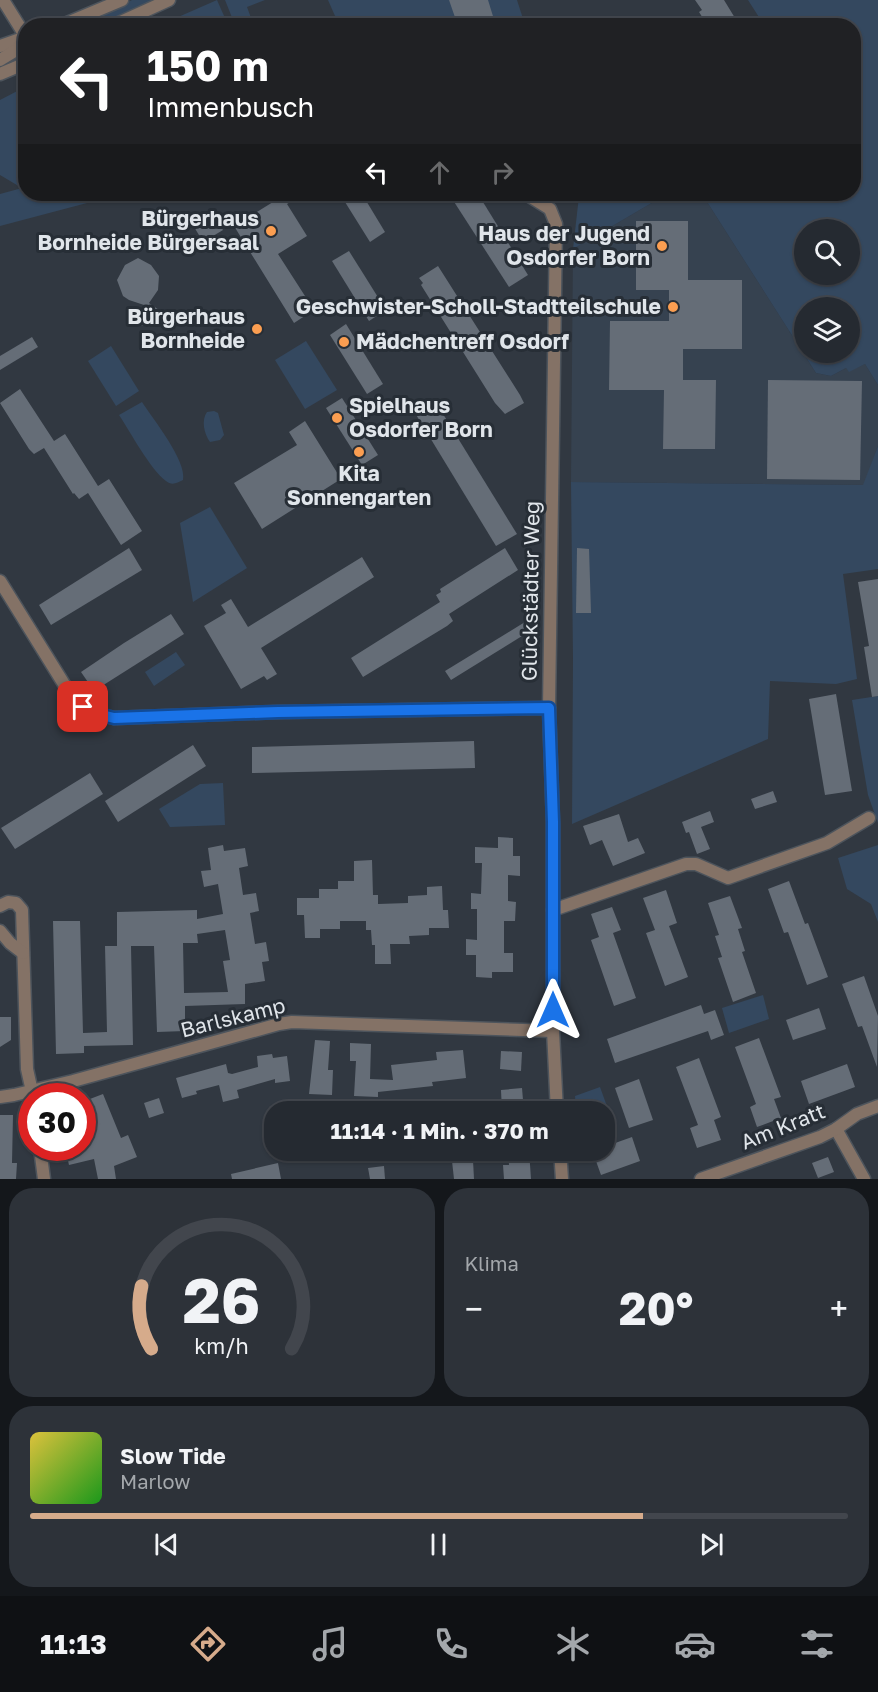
<!DOCTYPE html>
<html lang="de">
<meta charset="utf-8">
<style>
body{margin:0;font-family:"Golos Text",sans-serif;background:#2d3239;color:#f1f3f6;height:100vh;display:flex;flex-direction:column;font-size:22px;white-space:nowrap}
*{box-sizing:border-box;margin:0}
p{font-size:20px;color:#a3a7ab}
.icon{flex:none;width:33px;height:33px;fill:none;stroke:currentColor;stroke-width:2;stroke-linecap:round;stroke-linejoin:round}
.map{position:relative;height:1179px;overflow:hidden}
.panel{display:flex;flex-direction:column;gap:9px;padding:9px;background:#14171b;flex:1}
.panel>*{flex:none}
.hud{position:absolute;left:18px;top:18px;width:843px;height:183px;border-radius:24px;box-shadow:0 2px 4px #0004,0 0 0 2px #42464d;background:#202124;color:#fff;overflow:hidden}
.controls{position:absolute;left:794px;top:219px;display:grid;gap:12px}
.controls a{display:grid;place-items:center;width:66px;height:66px;border-radius:50%;background:#252a31;box-shadow:0 2px 4px #0004,0 0 0 2px #42464d;font-size:30px}
.speed{position:absolute;left:18px;top:1083px;display:flex;gap:12px;font-size:30px;font-weight:700;text-align:center}
.speed>*{display:grid;place-content:center;width:78px;height:78px;border-radius:50%;background:#252a31;box-shadow:0 2px 4px #0004,0 0 0 2px #42464d;line-height:1}
.speed .limit{border:9px solid #d22;background:#fff;color:#111}
.pin{position:absolute;display:grid;place-items:center;width:51px;height:51px;color:#fff;margin:-26px;border-radius:12px;box-shadow:0 3px 9px #0006}
.me{position:absolute;width:66px;margin:-33px;rotate:0deg;stroke-linejoin:round;filter:drop-shadow(0 0 4px #0008)}
.turn{display:flex;align-items:center;gap:21px;height:126px;padding:0 30px;font-size:27px}
.turn .icon{width:78px;height:78px;stroke-width:2.5}
.turn b{display:block;font-size:42px;line-height:51px}
.lanes{display:flex;align-items:center;height:57px;padding:0 30px;background:#0003;justify-content:center;gap:30px;direction:ltr}
.lanes .off{opacity:.35}
.big{font-size:45px;font-weight:700;line-height:1.1}
.panel .card{flex:1;display:flex;flex-direction:column;justify-content:center;gap:9px;min-width:0;padding:0 21px;border-radius:24px;background:#2d3239}
.panel .dial{align-items:center;gap:0}
.dial svg{height:156px;overflow:visible;fill:none;stroke:#42464d;stroke-width:7;stroke-linecap:round;text-anchor:middle}
.dial text{fill:#f1f3f6;stroke:none}
.song{display:flex;align-items:center;gap:18px}
.cover{width:72px;height:72px;border-radius:9px;background:linear-gradient(135deg,hsl(50 70% 55%),hsl(120 70% 35%))}
.played{height:6px;border-radius:3px;background:linear-gradient(90deg,#d6ab8b 75%,#42464d 75%)}
.keys{display:flex;justify-content:space-around;direction:ltr}
.heat{display:flex;justify-content:space-between;align-items:center;font-size:33px;direction:ltr}
.panel .tiles{flex:1;display:grid;gap:9px;grid-template-columns:1fr 1fr}
.card:last-child{grid-column:span 2}
.trip{position:absolute;left:264px;top:1101px;width:351px;height:60px;border-radius:24px;background:#252a31;box-shadow:0 2px 4px #0004,0 0 0 2px #42464d;font-weight:700;line-height:60px;text-align:center}
.tab-bar{display:flex;height:96px;justify-content:space-around;align-items:center;background:#0f1114;color:#a3a7ab}
.tab-bar .icon{width:42px;height:42px}
.tab-bar .current{color:#d6ab8b}
.tab-bar b{font-size:27px;color:#f1f3f6}
.map>svg:first-child{display:block}
.built{fill:#364250}
.green{fill:#34485f;fill-rule:evenodd}
.building{fill:#656d77;fill-rule:evenodd}
.lines{fill:none;stroke-linecap:round;stroke-linejoin:round}
.minor-casing{stroke:#4d545c;stroke-width:15}
.tertiary-casing{stroke:#4d545c;stroke-width:15}
.minor{stroke:#847266;stroke-width:12}
.tertiary{stroke:#847266;stroke-width:12}
.route-casing{stroke:#114b97;stroke-width:15}
.route{stroke:#1a73e8;stroke-width:10}
.poi-dot{fill:#fb9e51;stroke:#272e36;stroke-width:2}
.labels{text-anchor:middle;stroke-width:6;stroke-linejoin:round;paint-order:stroke}
.poi-label{font-size:21px;font-weight:bold;fill:#e0e5ea;stroke:#272e36;text-anchor:end}
.street-label{font-size:21px;fill:#e0e5ea;stroke:#272e36}
</style>
<div class="map">
<svg width="878" height="1179" viewBox="0 0 878 1179">
<rect width="100%" height="100%" fill="#313841"/>
<path class="built" d="M667,194h35l114,179 15,3 15,-8 3,3 16,-7 13,21v61l-14,39 -293,-3 2,-233z"/>
<g class="green">
<path d="M132,0h28l-57,25 -26,1z"/>
<path d="M217,0l11,25h-68z"/>
<path d="M225,0h40l-18,7 7,19 -19,-1z"/>
<path d="M328,0h189l8,25h-186z"/>
<path d="M748,0h130v385l-13,-21 -16,8 -3,-4 -15,8 -15,-3 -114,-179h152v-168l-90,-1zM804,230h45v44h-45zM804,308h45v44h-45z"/>
<path d="M25,87l1,107h95l-121,32v-32l22,-6 -22,-13v-75z"/>
<path d="M584,194h83l-94,55 6,-53z"/>
<path d="M306,341l31,49 -32,19 -30,-49z"/>
<path d="M111,346l28,45 -23,15 -28,-45z"/>
<path d="M142,402c11,17 45,59 41,78 -6,3 -11,6 -17,1 -16,-12 -35,-48 -47,-66z"/>
<path d="M214,411l4,2 6,22 -4,5 -10,2c-6,-8 -9,-22 -3,-30z"/>
<path d="M878,446v123l-35,5 14,105 -21,5 -66,-3 -2,58 -196,85 1,-165 -2,-177 292,3z"/>
<path d="M210,507l37,61 -54,34 -13,-79z"/>
<path d="M176,652l9,13 -31,21 -9,-14z"/>
<path d="M878,696v127l-10,-28 -16,-95z"/>
<path d="M223,783l2,42 -55,2 -11,-18 41,-25z"/>
<path d="M878,845v77l-7,-18 -24,-15 -9,-31z"/>
<path d="M763,995l6,24 -40,14 -7,-25z"/>
<path d="M600,1087l16,44 -11,4 -1,-23 -28,-1 -1,-15z"/>
</g>
<g class="building">
<path d="M449,0h39l8,26h-38z"/>
<path d="M695,0h29l11,18 -12,8h-15l-9,-14 3,-2z"/>
<path d="M268,194h35l-16,10 20,32 -29,18 36,56 -20,13 -60,-97 39,-24z"/>
<path d="M340,194h22l23,38 -15,10z"/>
<path d="M449,194h29l50,81 -19,12z"/>
<path d="M213,213l10,17 -20,12 -10,-17z"/>
<path d="M636,221h52v59h54v69h-59v31h33l-1,69h-52l1,-59h-55l1,-69h59v-31h-33z"/>
<path d="M349,251l37,59 -17,11 -37,-60z"/>
<path d="M138,258l13,7 8,11 -1,14 -9,13 10,7 3,6 -2,7 -5,4 -15,-2 4,-20 -15,-5 -6,-4 -6,-16 8,-15z"/>
<path d="M438,266l82,129 4,8 -19,11 -10,-11 -74,-118 2,-2 -4,-5z"/>
<path d="M346,324l37,60 -16,10 -37,-59z"/>
<path d="M32,337l6,10 -38,23v-14z"/>
<path d="M768,380l94,1 -2,99 -93,-1z"/>
<path d="M20,389l34,52 11,-7 33,52 11,-7 33,52 -21,14 -33,-52 -9,6 -5,-6 -1,1 -29,-46 -10,6 -5,-5 -29,-46z"/>
<path d="M342,398l36,57 -16,10 -36,-57z"/>
<path d="M435,401l82,133 -21,12 -81,-133z"/>
<path d="M305,421l36,58 -79,50 -28,-46 63,-38 -8,-13z"/>
<path d="M129,548l13,22 -91,55 -12,-20z"/>
<path d="M505,548l13,22 -69,44 4,7 -6,5 -84,51 -12,-19 89,-56 -4,-7 5,-3 -1,-3z"/>
<path d="M577,548l12,1 2,64h-15z"/>
<path d="M362,557l12,20 -113,71 16,26 -10,6 -3,-4 -23,13 -37,-63 22,-13 -5,-8 10,-6 17,28z"/>
<path d="M878,579v117l-6,1 -8,-50 5,-1 -11,-64z"/>
<path d="M171,614l13,20 -90,57 -13,-19 43,-29z"/>
<path d="M525,622l5,9 -79,49 -6,-9z"/>
<path d="M836,694l16,97 -27,4 -16,-96z"/>
<path d="M474,741l1,27 -223,5v-26z"/>
<path d="M193,745l13,21 -88,56 -13,-21z"/>
<path d="M90,773l13,21 -88,55 -14,-21z"/>
<path d="M773,791l4,11 -22,7 -4,-10z"/>
<path d="M710,811l4,11 -13,5 9,22 -13,5 -8,-22 -3,1 -4,-11z"/>
<path d="M619,814l9,28 10,-4 7,15 -32,13 -11,-26 -12,5 -7,-19z"/>
<path d="M498,837l15,1v18h7v20l-12,-1v26l8,1 -1,19h-11v32h9v19h-21v6l-16,-1v-22h-10v-16l11,1v-31h-6v-16l10,1 1,-31h-7v-16l23,1z"/>
<path d="M223,845l1,6 21,-3 3,18 -9,2 4,27 13,-2 3,18 -9,2 5,31 11,-2 3,19 -7,1 3,19 -20,3v20l-60,2v25l-28,1 -3,-86h-23l2,99 -49,1v7l-28,1 -3,-133h27l3,112 24,-1 -2,-86h12v-34l80,-2v9l26,-5 -5,-30 -14,3 -3,-16 10,-1 -3,-22zM225,930l5,30 -7,1 5,31 -44,1 -1,-50h15l-1,-9z"/>
<path d="M372,860l1,35h5v9l30,-1v-7l19,-1v-8l15,-1 1,24h5l1,18h-20v7l-20,1 1,8h-20l1,20h-16v-19h-3l-1,-15h-5v-9h-26v8h-20v9h-15l-1,-23h-7v-17h22v-9h19v-8h16v-20z"/>
<path d="M789,881l16,43 3,-1 20,54 -21,8 -19,-53 -4,1 -16,-44z"/>
<path d="M666,890l11,33 -8,3 19,51 -23,9 -19,-53 9,-3 -12,-32z"/>
<path d="M730,896l12,32 -4,1 7,22 -3,1 14,41 -23,9 -15,-44 4,-1 -7,-21 4,-1 -11,-32z"/>
<path d="M612,907l9,23 -8,3 23,65 -22,8 -23,-66 8,-3 -8,-23z"/>
<path d="M864,976l14,40 -1,51 -15,-41 -4,1 -16,-43z"/>
<path d="M701,1005l3,9 11,-4 9,25 -13,5 -3,-9 -93,32 -8,-24z"/>
<path d="M819,1008l7,21 -33,11 -7,-20z"/>
<path d="M0,1017h11v23l-11,7z"/>
<path d="M759,1038l22,59 -7,2 7,19 -24,9 -7,-20 6,-3 -21,-57z"/>
<path d="M315,1040l15,1 -2,29h5l-1,25 -23,-1z"/>
<path d="M350,1043l21,1 -1,35 23,1 -2,-15 46,-5 -1,-8 27,-2 3,28 -34,4 1,4 -55,6v5l-24,-1 2,-35h-6z"/>
<path d="M501,1051l21,1 -1,19 -21,-2z"/>
<path d="M272,1054l1,4 14,-2 3,25 -15,2v-4l-38,11 2,8 -16,4 -4,-17 -23,6 1,3 -15,4 -6,-20 50,-14 2,9 4,1 26,-7 -1,-11z"/>
<path d="M699,1058l22,59 -7,3 7,20 -24,8 -7,-20 8,-3 -22,-58z"/>
<path d="M847,1064l8,23 -46,17 -8,-23z"/>
<path d="M639,1079l14,41 -24,8 -14,-40z"/>
<path d="M522,1088l2,24h-22l-1,-22z"/>
<path d="M103,1094l18,44 7,-3 9,22 -23,9 2,13h-18l-4,-20 -25,6 -4,-17h17v-46z"/>
<path d="M159,1098l5,15 -15,5 -5,-15z"/>
<path d="M0,1115h13l-1,48h5l-1,16h-16z"/>
<path d="M632,1137l8,24 -39,14 -9,-25h12v-3z"/>
<path d="M508,1150h21l2,29h-27l-1,-14h6z"/>
<path d="M828,1157l6,15 -16,6 -6,-15z"/>
<path d="M473,1160l1,19h-20l-2,-18z"/>
<path d="M278,1163l3,16h-49l-1,-5z"/>
<path d="M384,1166l1,13h-15l-2,-11z"/>
</g>
<g class="lines">
<g class="minor-casing">
<g id="minor">
<path d="M3,0l23,37"/>
<path d="M526,194l24,15 6,15 -7,484 4,115v208l4,81"/>
<path d="M0,581l72,116c13,12 25,17 42,21l164,-6 271,-4"/>
<path d="M0,906l8,-4 8,1 6,7 5,159 6,27"/>
<path d="M553,910l133,-46h10l32,14 99,-35 42,-25"/>
<path d="M0,931l10,12 13,10"/>
<path d="M0,1097l14,-2 59,-14 206,-57 13,-2 261,9"/>
<path d="M836,1129l28,50"/>
<path d="M40,1148l4,31"/>
<path d="M560,1150l2,29"/>
<path d="M701,1179l119,-42 16,-8 21,-15 21,-8"/>
</g>
</g>
<g class="tertiary-casing">
<g id="tertiary">
<path d="M60,26l62,-26"/>
<path d="M112,26l57,-26"/>
<path d="M0,46l26,-9"/>
<path d="M0,60l18,-11 7,-12"/>
<path d="M0,74l26,-11"/>
</g>
</g>
<use href="#minor" class="minor"/>
<use href="#tertiary" class="tertiary"/>
</g>
<g class="lines">
<g class="route-casing">
<path id="route" d="M83,707l15,7 16,4 164,-6 271,-4 4,114v188"/>
</g>
<use href="#route" class="route"/>
</g>
<g class="poi-dot">
<circle cx="271" cy="231" r="6"/>
<circle cx="662" cy="246" r="6"/>
<circle cx="673" cy="307" r="6"/>
<circle cx="257" cy="329" r="6"/>
<circle cx="344" cy="342" r="6"/>
<circle cx="337" cy="418" r="6"/>
<circle cx="359" cy="452" r="6"/>
</g>
<g class="labels">
<g class="poi-label">
<text x="259" y="226">Bürgerhaus<tspan x="259" dy="24">Bornheide Bürgersaal</tspan></text>
<text x="650" y="241">Haus der Jugend<tspan x="650" dy="24">Osdorfer Born</tspan></text>
<text x="661" y="314">Geschwister-Scholl-Stadtteilschule</text>
<text x="245" y="324">Bürgerhaus<tspan x="245" dy="24">Bornheide</tspan></text>
<text x="356" y="349" text-anchor="start">Mädchentreff Osdorf</text>
<text x="349" y="413" text-anchor="start">Spielhaus<tspan x="349" dy="24">Osdorfer Born</tspan></text>
<text x="359" y="481" text-anchor="middle">Kita<tspan x="359" dy="24">Sonnengarten</tspan></text>
</g>
<g class="street-label">
<text transform="translate(531 591) rotate(-89)" y="7">Glückstädter Weg</text>
<text transform="translate(233 1018) rotate(-14)" y="7">Barlskamp</text>
<text transform="translate(783 1127) rotate(-22)" y="7">Am Kratt</text>
</g>
</g>
</svg>
<div class="controls">
<a><svg class="icon" aria-label="search" viewBox="0 0 24 24"><circle cx="10" cy="10" r="6"/><path d="M15 15l6 6"/></svg></a>
<a><svg class="icon" aria-label="layers" viewBox="0 0 24 24"><path d="M12 4l9 5-9 5-9-5zM3 14l9 5 9-5"/></svg></a>
</div>
<div class="speed"><div class="limit">30</div></div>
<div class="pin" style="left:83px;top:707px;background:#d93025"><svg class="icon" aria-label="arrive" viewBox="0 0 24 24"><path d="M6 21V4h12l-3 4 3 4H6"/></svg></div>
<svg class="me" style="left:553px;top:1010px" viewBox="-20 -20 40 40"><path d="M0-17L14 15 0 8-14 15z" fill="#1a73e8" stroke="#fff" stroke-width="4"/></svg>
<div class="trip">11:14 · 1 Min. · 370 m</div>
<div class="hud">
<div class="turn"><svg class="icon" aria-label="left" viewBox="0 0 24 24"><path d="M17 20v-9H6M10 6l-5 5 5 5"/></svg><div><b>150 m</b>Immenbusch</div></div>
<div class="lanes"><svg class="icon" aria-label="left" viewBox="0 0 24 24"><path d="M17 20v-9H6M10 6l-5 5 5 5"/></svg><svg class="icon off" aria-label="ahead" viewBox="0 0 24 24"><path d="M12 20V5M6 11l6-6 6 6"/></svg><svg class="icon off" aria-label="right" viewBox="0 0 24 24"><path d="M7 20v-9h11M14 6l5 5-5 5"/></svg></div>
</div>
</div>
<section class="panel">
<div class="tiles">
<div class="card dial"><svg viewBox="0 0 100 80">
<path d="M14 69A42 42 0 1 1 86 69"/>
<path d="M14 69A42 42 0 0 1 9 37" stroke="#d6ab8b"/>
<text x="50" y="56" font-size="32" font-weight="700">26</text>
<text x="50" y="72" font-size="11">km/h</text>
</svg></div>
<div class="card"><p>Klima</p>
<div class="heat"><a>−</a><b class="big">20°</b><a>+</a></div>
</div>
<div class="card">
<div class="song"><i class="cover"></i><div><b>Slow Tide</b><p>Marlow</p></div></div>
<div class="played"></div>
<div class="keys"><svg class="icon" aria-label="previous" viewBox="0 0 24 24"><path d="M18 5L8 12l10 7zM5 5v14"/></svg><svg class="icon" aria-label="pause" viewBox="0 0 24 24"><path d="M8 5v14M16 5v14"/></svg><svg class="icon" aria-label="next" viewBox="0 0 24 24"><path d="M6 5l10 7-10 7zM19 5v14"/></svg></div>
</div>
</div>
</section>
<nav class="tab-bar">
<b>11:13</b>
<svg class="icon current" aria-label="directions" viewBox="0 0 24 24"><path d="M12 3l9 9-9 9-9-9zM9 14v-3h6M13 9l2 2-2 2"/></svg>
<svg class="icon" aria-label="music" viewBox="0 0 24 24"><path d="M9 18V5l10-2v13"/><circle cx="6" cy="18" r="3"/><circle cx="16" cy="16" r="3"/></svg>
<svg class="icon" aria-label="phone" viewBox="0 0 24 24"><path d="M5 4h4l2 5-3 2q2 4 5 5l2-3 5 2v4C11 20 4 13 5 4z"/></svg>
<svg class="icon" aria-label="climate" viewBox="0 0 24 24"><path d="M12 3v18M4 7l16 10M4 17L20 7"/></svg>
<svg class="icon" aria-label="car" viewBox="0 0 24 24"><path d="M5 17H2v-5l4-1 3-4h7l3 4 3 1v5h-3M9 17h6M6 11h13"/><circle cx="7" cy="17" r="2"/><circle cx="17" cy="17" r="2"/></svg>
<svg class="icon" aria-label="filters" viewBox="0 0 24 24"><path d="M4 7h16M4 17h16"/><circle cx="9" cy="7" r="2"/><circle cx="15" cy="17" r="2"/></svg>
</nav>
